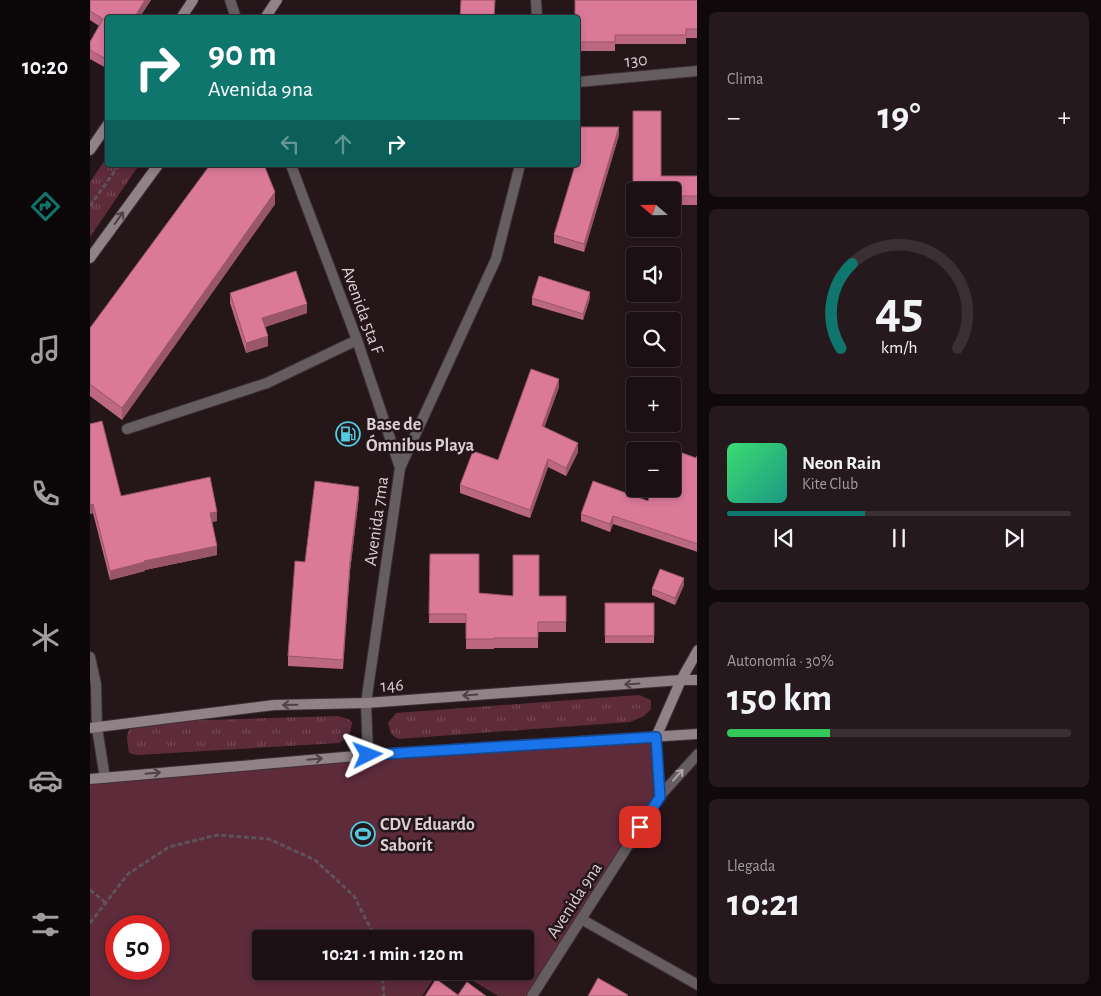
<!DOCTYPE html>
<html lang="es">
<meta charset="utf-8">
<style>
body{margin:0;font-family:"Alegreya Sans",sans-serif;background:#25191d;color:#f1f3f6;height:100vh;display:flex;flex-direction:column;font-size:19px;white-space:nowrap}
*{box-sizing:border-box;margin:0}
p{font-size:16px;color:#a09da0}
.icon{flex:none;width:28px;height:28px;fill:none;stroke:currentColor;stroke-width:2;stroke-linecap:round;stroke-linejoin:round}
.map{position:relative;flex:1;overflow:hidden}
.side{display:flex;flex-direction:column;gap:12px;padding:12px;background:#0f090b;width:404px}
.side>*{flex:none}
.hud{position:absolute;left:15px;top:15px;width:475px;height:152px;border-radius:5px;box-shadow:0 2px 8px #0003,0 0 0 1px #3a3034;background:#0f766e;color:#fff;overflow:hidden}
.needle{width:32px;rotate:290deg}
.fabs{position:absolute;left:536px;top:182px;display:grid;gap:10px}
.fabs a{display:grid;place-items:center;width:55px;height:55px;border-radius:5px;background:#1c1014;box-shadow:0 2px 8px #0003,0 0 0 1px #3a3034;font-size:25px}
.speed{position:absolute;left:15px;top:915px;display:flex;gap:10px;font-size:25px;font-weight:700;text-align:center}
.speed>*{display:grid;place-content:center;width:65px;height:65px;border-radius:50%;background:#1c1014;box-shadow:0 2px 8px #0003,0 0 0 1px #3a3034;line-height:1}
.speed .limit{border:8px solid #d22;background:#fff;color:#111}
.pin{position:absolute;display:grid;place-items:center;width:42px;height:42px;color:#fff;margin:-21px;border-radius:10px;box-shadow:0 2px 8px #0006}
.me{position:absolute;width:55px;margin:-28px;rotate:87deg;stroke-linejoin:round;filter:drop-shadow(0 0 4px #0008)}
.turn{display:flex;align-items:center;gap:18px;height:105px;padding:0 20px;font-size:22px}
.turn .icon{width:65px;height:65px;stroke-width:2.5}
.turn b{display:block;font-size:35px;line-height:42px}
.lanes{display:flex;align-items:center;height:48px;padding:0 20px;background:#0003;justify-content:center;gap:25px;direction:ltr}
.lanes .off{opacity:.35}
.big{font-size:38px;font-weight:700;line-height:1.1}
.side .card{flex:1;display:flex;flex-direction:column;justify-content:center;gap:8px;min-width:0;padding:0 18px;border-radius:8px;background:#25191d}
.side .dial{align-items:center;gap:0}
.dial svg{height:130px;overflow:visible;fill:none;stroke:#3a3034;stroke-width:7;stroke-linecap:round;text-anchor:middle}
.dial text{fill:#f1f3f6;stroke:none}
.song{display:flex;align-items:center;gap:15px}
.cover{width:60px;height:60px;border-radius:8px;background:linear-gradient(135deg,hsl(140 70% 55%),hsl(170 70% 35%))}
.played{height:5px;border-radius:2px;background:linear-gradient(90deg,#0f766e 40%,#3a3034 40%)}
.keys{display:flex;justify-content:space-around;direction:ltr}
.heat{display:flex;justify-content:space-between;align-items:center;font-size:28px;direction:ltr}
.charge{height:8px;border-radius:4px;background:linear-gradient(90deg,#34c759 30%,#3a3034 0)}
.trip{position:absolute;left:162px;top:930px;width:282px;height:50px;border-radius:5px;background:#1c1014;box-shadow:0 2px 8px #0003,0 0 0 1px #3a3034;font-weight:700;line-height:50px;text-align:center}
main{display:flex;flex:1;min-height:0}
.menu{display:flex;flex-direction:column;width:90px;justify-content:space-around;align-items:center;background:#0b0608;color:#a09da0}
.menu .icon{width:35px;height:35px}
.menu .current{color:#0f766e}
.menu b{font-size:22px;color:#f1f3f6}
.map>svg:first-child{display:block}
.grass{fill:url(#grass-tufts)}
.pitch{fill:#5e2b3b;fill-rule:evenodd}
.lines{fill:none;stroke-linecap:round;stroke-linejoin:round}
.lane-casing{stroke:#3e3034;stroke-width:12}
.street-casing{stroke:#3e3034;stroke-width:12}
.secondary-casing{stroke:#3e3034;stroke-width:12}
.path{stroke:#605256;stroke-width:3;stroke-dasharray:5 2.5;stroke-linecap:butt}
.lane{stroke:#655d5f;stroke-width:10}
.street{stroke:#655d5f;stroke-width:10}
.secondary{stroke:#908286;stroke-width:10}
.wall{fill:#bc6883}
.shaded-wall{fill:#99556a}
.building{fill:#db7998;stroke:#99556a}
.oneway{stroke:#504145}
.oneway2{stroke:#b1a7aa}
.route-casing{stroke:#114b97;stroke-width:12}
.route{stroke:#1a73e8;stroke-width:9}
.labels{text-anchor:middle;stroke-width:5;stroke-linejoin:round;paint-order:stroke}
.street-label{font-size:18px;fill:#dacfd2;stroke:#25161a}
.poi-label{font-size:18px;font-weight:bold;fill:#dacfd2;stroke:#25161a;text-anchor:start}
</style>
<main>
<nav class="menu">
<b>10:20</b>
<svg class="icon current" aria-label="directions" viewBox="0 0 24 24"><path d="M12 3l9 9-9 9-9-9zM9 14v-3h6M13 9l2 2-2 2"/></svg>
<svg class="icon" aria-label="music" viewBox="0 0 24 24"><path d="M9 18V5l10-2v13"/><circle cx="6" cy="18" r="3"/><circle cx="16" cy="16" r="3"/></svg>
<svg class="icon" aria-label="phone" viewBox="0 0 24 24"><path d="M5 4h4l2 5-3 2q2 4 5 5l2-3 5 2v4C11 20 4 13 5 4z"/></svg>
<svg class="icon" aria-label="climate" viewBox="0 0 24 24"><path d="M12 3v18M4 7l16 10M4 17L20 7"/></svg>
<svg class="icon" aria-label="car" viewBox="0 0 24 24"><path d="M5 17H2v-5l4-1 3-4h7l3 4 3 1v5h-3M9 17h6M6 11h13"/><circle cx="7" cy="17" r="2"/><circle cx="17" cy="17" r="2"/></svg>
<svg class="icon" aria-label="filters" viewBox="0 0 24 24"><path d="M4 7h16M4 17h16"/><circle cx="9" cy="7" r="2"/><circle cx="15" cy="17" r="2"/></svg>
</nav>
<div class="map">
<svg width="608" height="996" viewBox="0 0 608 996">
<defs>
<pattern id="grass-tufts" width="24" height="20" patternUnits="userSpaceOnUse" patternTransform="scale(1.25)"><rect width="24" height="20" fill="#5e2b3b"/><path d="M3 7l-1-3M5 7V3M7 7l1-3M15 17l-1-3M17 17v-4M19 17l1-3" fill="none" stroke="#744956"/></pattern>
</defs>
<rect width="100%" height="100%" fill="#25161a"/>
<g class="grass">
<path d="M17,157l1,8h31l-49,72v-55z"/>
<path d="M549,695l12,5v9l-7,7 -14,6 -232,17 -7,-5 -3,-11 8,-10z"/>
<path d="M248,716l10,3 4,3c-1,11 -3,15 -13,21l-202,12 -8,-2c-3,-20 -5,-25 16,-31z"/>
</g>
<path class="pitch" d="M566,737l3,60 -127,199h-34l-41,-25h69v-32h-265v32h178l-17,25h-332v-217zM26,926h43v43h-43z"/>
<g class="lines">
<g class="lane-casing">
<g id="lane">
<path d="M37,429l140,-46 90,-43"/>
<path d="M491,919l117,66"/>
</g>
</g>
<g class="street-casing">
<g id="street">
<path d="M140,0l6,18"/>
<path d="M446,0l1,18"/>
<path d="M488,82l120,-11"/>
<path d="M201,165l66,175 43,128"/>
<path d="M0,657l6,27 1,44 8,50"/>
<path d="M566,737l3,60"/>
<path d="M278,755l-2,-52 34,-235 96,-209 24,-94"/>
<path d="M442,996l127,-199 39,-43"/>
</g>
</g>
<g class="secondary-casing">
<g id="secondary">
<path d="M91,18l12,-18"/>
<path d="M175,18l12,-18"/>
<path d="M0,150l18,-26"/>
<path d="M0,258l68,-93"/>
<path d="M0,728l184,-23 92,-2 315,-23h17"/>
<path d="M566,737l25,-57 17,-30"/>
<path d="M0,779l278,-24 330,-21"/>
</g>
</g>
<g class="path">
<path d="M0,206l29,-41"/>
<path d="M0,890l16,13"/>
<path d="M0,923l38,-49 41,-27 48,-12 52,4 46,21 39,36 22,43"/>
<path d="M292,971l2,25"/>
</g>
<use href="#lane" class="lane"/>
<use href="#street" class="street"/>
<use href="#secondary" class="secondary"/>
</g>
<g class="wall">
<path d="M0,0h61l-12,18h-31l-2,50 -16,-9v-17l9,-16 -9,-6z"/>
<path d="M608,0v38h-12v6h-71v7h-37v-33z"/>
<path d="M543,111l28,65h37v29h-18v2h-8v-16h-37v16h-2z"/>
<path d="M529,135l-35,117 -30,-9v-8z"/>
<path d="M185,204l-153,216 -32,-24v-68z"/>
<path d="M140,293l77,20 -42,14 3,19 -22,7 -16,-50z"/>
<path d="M442,298h58l-7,22 -51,-15z"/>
<path d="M469,387l-15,40 34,25 -12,24 -18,-9 -18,51 -70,-25v-8l38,-25z"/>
<path d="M0,424l31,72 96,25 -5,1 5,33 -72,15v1l-35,9 -17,-67 -3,1z"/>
<path d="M608,454v98l-85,-28 -3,8 -29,-11v-7l67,-13 48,-43z"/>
<path d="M269,496l-9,75 -7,98 -55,-3v-10l17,-94z"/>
<path d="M340,554l49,39 34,3h53v36h-28v16h-44v1h-28v-26h-37z"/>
<path d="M594,585l-9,20 -23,-10v-6z"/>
<rect x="515" y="603" width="49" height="40"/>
</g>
<g class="shaded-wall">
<path d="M55,0h6l-12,18h-5z"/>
<path d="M18,56v9l-2,3v-9z"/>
<path d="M529,127v8l-35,117v-8z"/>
<path d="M185,192v12l-153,216v-12z"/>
<path d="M500,292v6l-7,22v-6z"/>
<path d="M217,304v9l-45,15v-10z"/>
<path d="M178,336v10l-22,7v-10z"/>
<path d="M469,379v8l-17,47v-8z"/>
<path d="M488,443v9l-12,24v-8z"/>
<path d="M458,459v8l-18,51v-8z"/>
<path d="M269,487v9l-9,75 -7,98 7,-107z"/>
<path d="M3,504v9l-3,1v-9z"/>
<path d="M127,512v9l-7,1v-9z"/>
<path d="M523,516v8l-3,8v-8z"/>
<path d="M127,546v9l-72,15v1l-35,9v-9l34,-10z"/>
<path d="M594,578v7l-9,20v-7z"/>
</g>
<g class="building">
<path d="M0,0h55l-11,18h-26v38l-2,3 -16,-9v-8l13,-23 -13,-8z"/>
<path d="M371,0h34l-1,18h-34z"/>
<path d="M485,0h123v29h-12v6h-71v7h-37v-24h-3z"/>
<path d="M543,111h28v65h37v20h-18v2h-8v-7h-37v7h-2z"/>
<path d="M488,127h41l-35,117 -30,-9 20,-66v-4h4z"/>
<path d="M120,165h54l11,27 -153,216 -32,-24v-56z"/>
<path d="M206,271l11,33 -45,14 6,18 -22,7 -16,-50z"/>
<path d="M449,276l51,16 -7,22 -51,-16z"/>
<path d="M441,369l28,10 -17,47 36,17 -12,25 -18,-9 -18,51 -70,-25 13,-34 25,9z"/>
<path d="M12,421l19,75 89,-19 7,35 -7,1 7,33 -73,15 1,1 -35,9 -17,-67 -3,1v-81z"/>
<path d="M576,447l30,11 2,-4v90l-85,-28 -3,8 -29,-10 12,-33 55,20 4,-12h20v-38h-7z"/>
<path d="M225,481l44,6 -9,75 -7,98 -55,-4 7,-95 10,1z"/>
<path d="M340,554h49v39l34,3v-41h26v41h27v26h-28v16h-44v1h-28v-25h-37z"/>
<path d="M570,569l24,9 -9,20 -23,-9z"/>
<rect x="515" y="603" width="49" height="33"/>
<path d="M508,978l30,17 -1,1h-39z"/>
<path d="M346,979l22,16 9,-13 19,14h-61z"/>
</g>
<defs><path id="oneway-shaft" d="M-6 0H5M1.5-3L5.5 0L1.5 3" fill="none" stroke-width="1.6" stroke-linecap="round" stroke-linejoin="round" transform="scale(1.25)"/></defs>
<g class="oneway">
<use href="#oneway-shaft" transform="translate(29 218) rotate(-54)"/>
<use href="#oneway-shaft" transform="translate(542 684) rotate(176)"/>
<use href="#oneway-shaft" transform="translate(380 695) rotate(176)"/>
<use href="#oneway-shaft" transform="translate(200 705) rotate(179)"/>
<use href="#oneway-shaft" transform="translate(225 759) rotate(-5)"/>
<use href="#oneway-shaft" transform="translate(63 773) rotate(-5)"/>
</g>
<use class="oneway2" href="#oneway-shaft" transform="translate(588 775) rotate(-49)"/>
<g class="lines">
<g class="route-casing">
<path id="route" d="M278,755l288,-18 4,60 -20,30"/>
</g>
<use href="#route" class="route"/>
</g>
<defs>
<g id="fuel-ring" transform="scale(1.25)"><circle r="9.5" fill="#25161a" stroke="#54cade" stroke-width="1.5"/><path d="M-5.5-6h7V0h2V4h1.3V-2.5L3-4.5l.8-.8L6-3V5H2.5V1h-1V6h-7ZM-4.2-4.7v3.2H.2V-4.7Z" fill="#54cade"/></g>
<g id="stadium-ring" transform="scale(1.25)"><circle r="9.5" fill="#25161a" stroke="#54cade" stroke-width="1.5"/><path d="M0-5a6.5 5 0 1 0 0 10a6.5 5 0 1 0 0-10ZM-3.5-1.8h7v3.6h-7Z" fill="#54cade"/></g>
</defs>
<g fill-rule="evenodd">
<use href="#fuel-ring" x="258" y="434"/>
<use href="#stadium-ring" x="273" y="834"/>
</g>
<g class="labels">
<g class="street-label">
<text transform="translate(546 60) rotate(-5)" y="6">130</text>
<text transform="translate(273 310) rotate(70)" y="6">Avenida 5ta F</text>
<text transform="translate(286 521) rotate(-82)" y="6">Avenida 7ma</text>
<text transform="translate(302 685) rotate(-4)" y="6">146</text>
<text transform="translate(484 900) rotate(-57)" y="6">Avenida 9na</text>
</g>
<g class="poi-label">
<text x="276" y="430">Base de<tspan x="276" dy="21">Ómnibus Playa</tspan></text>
<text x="290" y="830">CDV Eduardo<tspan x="290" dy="21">Saborit</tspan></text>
</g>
</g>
</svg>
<div class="fabs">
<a><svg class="needle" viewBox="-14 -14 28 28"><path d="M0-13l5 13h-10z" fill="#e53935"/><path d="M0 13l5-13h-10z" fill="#a09da0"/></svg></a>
<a><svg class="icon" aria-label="sound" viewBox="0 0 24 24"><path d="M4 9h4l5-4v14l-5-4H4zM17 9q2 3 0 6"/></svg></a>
<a><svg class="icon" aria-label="search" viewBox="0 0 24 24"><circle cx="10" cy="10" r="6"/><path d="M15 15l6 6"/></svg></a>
<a>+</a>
<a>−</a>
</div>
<div class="speed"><div class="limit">50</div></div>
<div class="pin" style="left:550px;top:827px;background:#d93025"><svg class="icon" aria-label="arrive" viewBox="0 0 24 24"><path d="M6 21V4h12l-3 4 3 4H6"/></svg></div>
<svg class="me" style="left:278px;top:755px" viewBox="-20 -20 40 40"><path d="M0-17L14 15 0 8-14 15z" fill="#1a73e8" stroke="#fff" stroke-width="4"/></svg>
<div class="trip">10:21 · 1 min · 120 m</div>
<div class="hud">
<div class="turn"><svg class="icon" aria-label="right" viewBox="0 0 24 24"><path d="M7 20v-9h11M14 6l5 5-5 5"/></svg><div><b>90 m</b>Avenida 9na</div></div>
<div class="lanes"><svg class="icon off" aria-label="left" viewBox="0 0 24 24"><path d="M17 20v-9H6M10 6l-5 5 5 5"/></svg><svg class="icon off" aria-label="ahead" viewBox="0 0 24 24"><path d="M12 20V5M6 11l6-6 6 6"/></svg><svg class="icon" aria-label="right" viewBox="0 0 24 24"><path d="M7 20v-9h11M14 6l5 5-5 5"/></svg></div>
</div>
</div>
<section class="side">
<div class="card"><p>Clima</p>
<div class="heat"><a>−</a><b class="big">19°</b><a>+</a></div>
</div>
<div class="card dial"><svg viewBox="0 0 100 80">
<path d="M14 69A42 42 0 1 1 86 69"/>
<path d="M14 69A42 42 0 0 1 21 17" stroke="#0f766e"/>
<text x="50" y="56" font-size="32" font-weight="700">45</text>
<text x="50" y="72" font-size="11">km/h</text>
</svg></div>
<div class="card">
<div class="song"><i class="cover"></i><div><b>Neon Rain</b><p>Kite Club</p></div></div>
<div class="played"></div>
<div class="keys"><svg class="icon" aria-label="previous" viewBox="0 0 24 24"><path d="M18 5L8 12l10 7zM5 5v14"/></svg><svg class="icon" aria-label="pause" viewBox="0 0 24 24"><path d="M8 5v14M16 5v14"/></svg><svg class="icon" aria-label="next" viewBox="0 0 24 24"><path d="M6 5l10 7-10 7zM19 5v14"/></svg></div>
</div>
<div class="card"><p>Autonomía · 30%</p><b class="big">150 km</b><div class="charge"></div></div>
<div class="card"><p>Llegada</p><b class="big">10:21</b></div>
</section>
</main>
